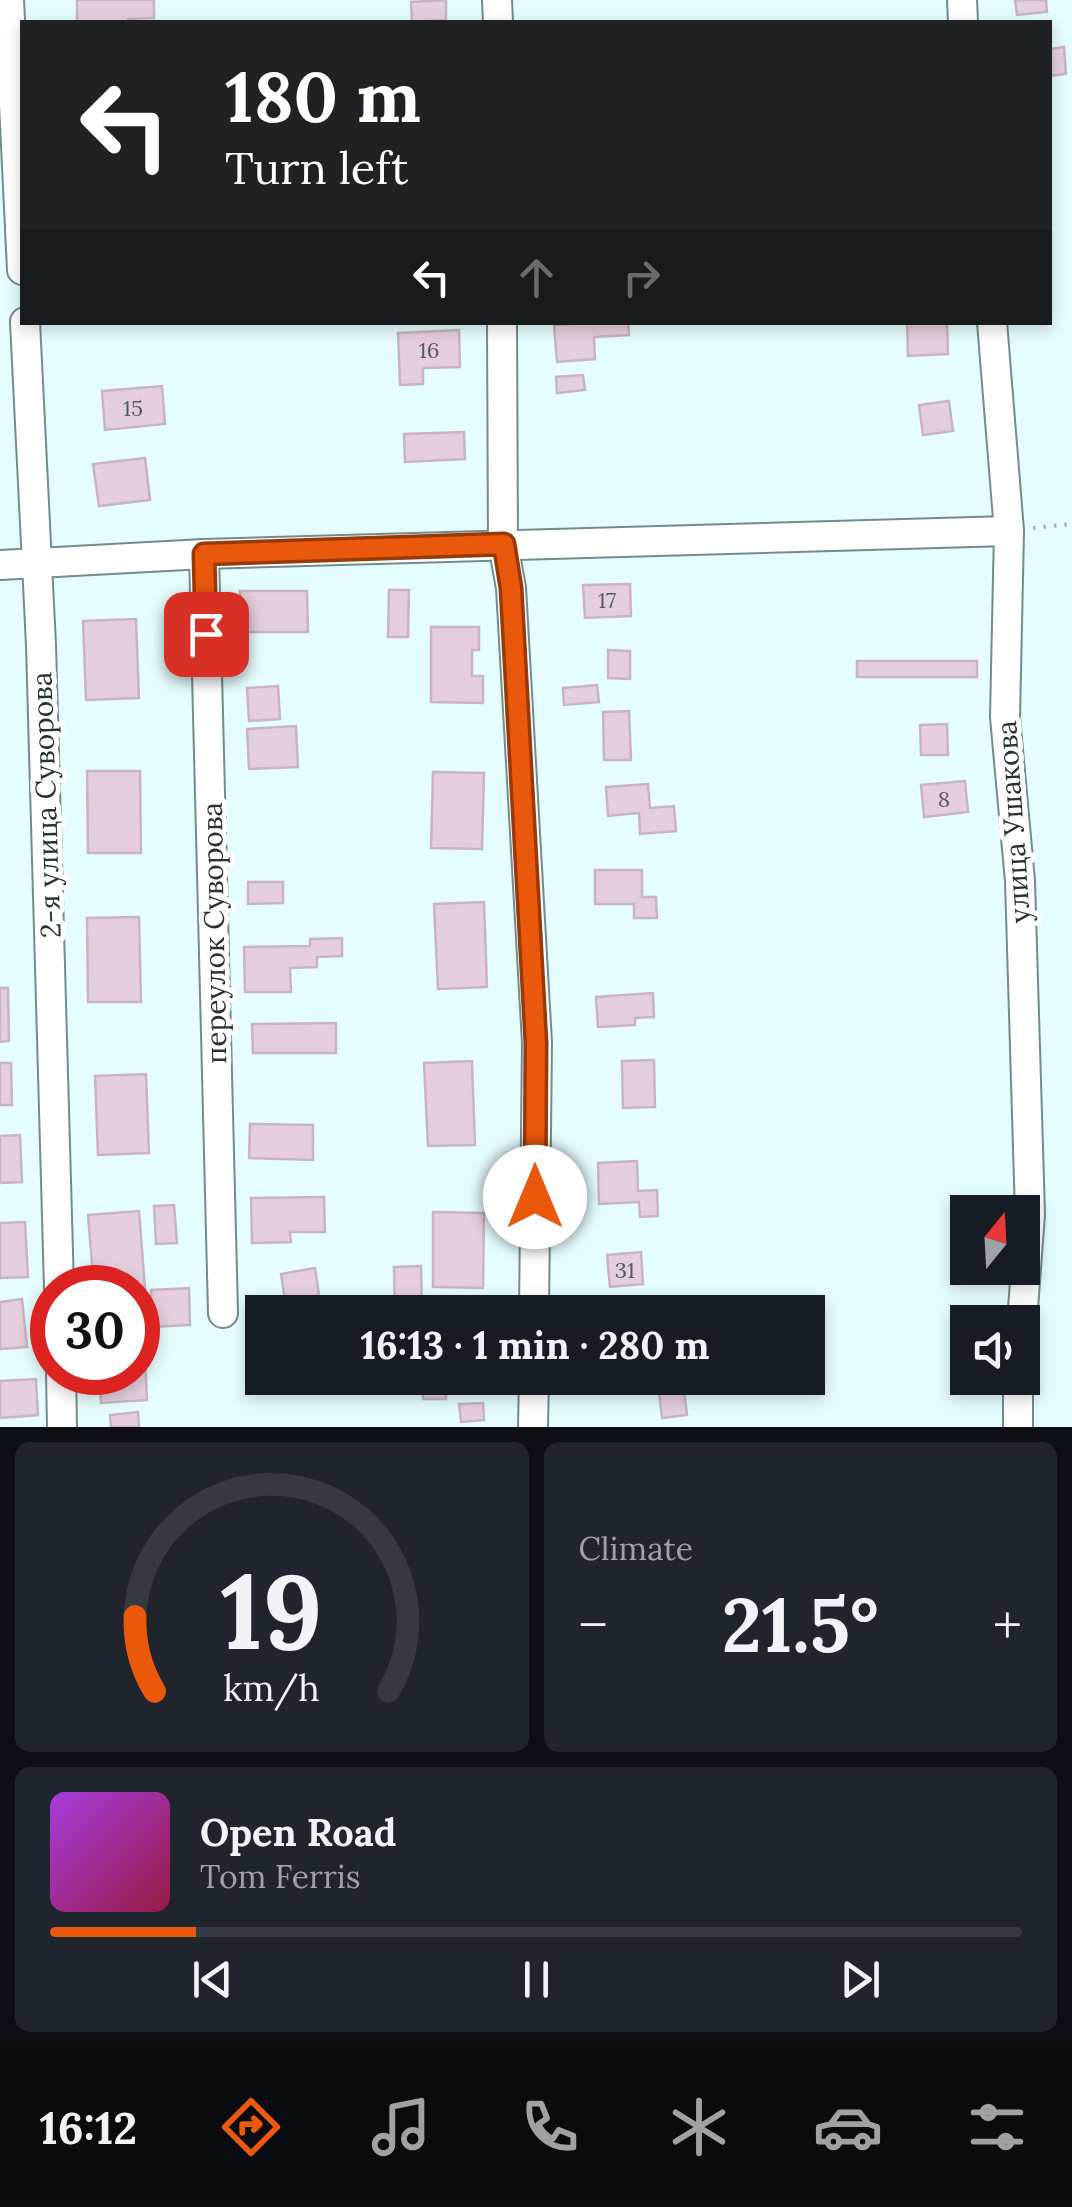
<!DOCTYPE html>
<meta charset="utf-8">
<style>
body{margin:0;font-family:Lora,serif;background:#20242c;color:#f1f3f6;height:100vh;display:flex;flex-direction:column;font-size:38px;white-space:nowrap}
*{box-sizing:border-box;margin:0}
p{font-size:32px;color:#9ea1a6}
.icon{flex:none;width:55px;height:55px;fill:none;stroke:currentColor;stroke-width:2;stroke-linecap:round;stroke-linejoin:round}
.map{position:relative;height:1427px;overflow:hidden}
.sheet{display:flex;flex-direction:column;gap:15px;padding:15px;background:#0d0f14;flex:1}
.sheet>*{flex:none}
.top-card{position:absolute;left:20px;top:20px;width:1032px;height:305px;border-radius:0px;box-shadow:0 5px 15px #0003;background:#202124;color:#fff;overflow:hidden}
.needle{width:65px;rotate:18deg}
.tools{position:absolute;left:950px;top:1195px;display:grid;gap:20px}
.tools a{display:grid;place-items:center;width:90px;height:90px;border-radius:0px;background:#171b24;box-shadow:0 5px 15px #0003;font-size:50px}
.speed{position:absolute;left:30px;top:1265px;display:flex;gap:20px;font-size:50px;font-weight:700;text-align:center}
.speed>*{display:grid;place-content:center;width:130px;height:130px;border-radius:50%;background:#171b24;box-shadow:0 5px 15px #0003;line-height:1}
.speed .limit{border:15px solid #d22;background:#fff;color:#111}
.pin{position:absolute;display:grid;place-items:center;width:85px;height:85px;color:#fff;margin:-42px;border-radius:20px;box-shadow:0 5px 15px #0006}
.me{position:absolute;width:110px;margin:-55px;rotate:0deg;stroke-linejoin:round;filter:drop-shadow(0 0 8px #0008)}
.turn{display:flex;align-items:center;gap:35px;height:210px;padding:0 40px;font-size:45px}
.turn .icon{width:130px;height:130px;stroke-width:2.5}
.turn b{display:block;font-size:70px;line-height:85px}
.lanes{display:flex;align-items:center;height:95px;padding:0 40px;background:#0003;justify-content:center;gap:50px;direction:ltr}
.lanes .off{opacity:.35}
.big{font-size:75px;font-weight:700;line-height:1.1}
.sheet .widget{flex:1;display:flex;flex-direction:column;justify-content:center;gap:15px;min-width:0;padding:0 35px;border-radius:15px;background:#20242c}
.sheet .dial{align-items:center;gap:0}
.dial svg{height:260px;overflow:visible;fill:none;stroke:#363941;stroke-width:7;stroke-linecap:round;text-anchor:middle}
.dial text{fill:#f1f3f6;stroke:none}
.song{display:flex;align-items:center;gap:30px}
.cover{width:120px;height:120px;border-radius:15px;background:linear-gradient(135deg,hsl(280 70% 55%),hsl(340 70% 35%))}
.played{height:10px;border-radius:5px;background:linear-gradient(90deg,#ea580c 15%,#363941 15%)}
.keys{display:flex;justify-content:space-around;direction:ltr}
.heat{display:flex;justify-content:space-between;align-items:center;font-size:55px;direction:ltr}
.sheet .tiles{flex:1;display:grid;gap:15px;grid-template-columns:1fr 1fr}
.widget:last-child{grid-column:span 2}
.trip{position:absolute;left:245px;top:1295px;width:580px;height:100px;border-radius:0px;background:#171b24;box-shadow:0 5px 15px #0003;font-weight:700;line-height:100px;text-align:center}
.tabs{display:flex;height:160px;justify-content:space-around;align-items:center;background:#090b0e;color:#9ea1a6}
.tabs .icon{width:70px;height:70px}
.tabs .on{color:#ea580c}
.tabs b{font-size:45px;color:#f1f3f6}
.map>svg:first-child{display:block}
.building{fill:#e5cfdd;stroke:#c9b5c2;stroke-width:2.5}
.lines{fill:none;stroke-linecap:round;stroke-linejoin:round}
.minor-casing{stroke:#728c8d;stroke-width:32}
.path{stroke:#a4b7b8;stroke-width:4;stroke-dasharray:2.5 8;stroke-linecap:butt}
.minor{stroke:#fff;stroke-width:28}
.route-casing{stroke:#983908;stroke-width:25}
.route{stroke:#ea580c;stroke-width:18}
.labels{text-anchor:middle;stroke-width:10;stroke-linejoin:round;paint-order:stroke}
.number-label{font-size:22px;fill:#56595e}
.street-label{font-size:28px;fill:#273233;stroke:#fff}
</style>
<div class="map">
<svg width="1072" height="1427" viewBox="0 0 1072 1427">
<rect width="100%" height="100%" fill="#e6fdfe"/>
<g class="building">
<path d="M77,0h77v18l-26,1v3h-51z"/>
<path d="M446,0v20l-34,2 -1,-20z"/>
<path d="M1015,0h31l1,12 -30,3z"/>
<path d="M1064,47l2,27 -16,2v-27z"/>
<path d="M596,322h32l1,13 -35,2 1,22 -38,3 -3,-37z"/>
<path d="M907,322h40l1,32 -40,2z"/>
<path d="M459,330l1,37 -37,1v16l-23,1 -2,-52z"/>
<path d="M583,375l2,15 -28,3 -1,-16z"/>
<path d="M162,386l3,38 -60,6 -3,-39z"/>
<path d="M949,401l4,30 -30,4 -4,-30z"/>
<path d="M464,432l1,27 -60,3 -1,-28z"/>
<path d="M145,458l5,42 -51,6 -6,-42z"/>
<path d="M630,584l1,32 -46,2 -2,-33z"/>
<path d="M389,590h20l-1,47h-20z"/>
<path d="M240,591h67l1,41h-67z"/>
<path d="M136,619l3,79 -53,2 -3,-79z"/>
<path d="M431,627h48v23h-7v26h11v27l-52,-1z"/>
<path d="M608,650l22,1v28l-22,-1z"/>
<rect x="857" y="661" width="120" height="16"/>
<path d="M597,685l2,17 -35,3 -1,-17z"/>
<path d="M278,686l2,33 -31,2 -2,-33z"/>
<path d="M629,711l2,49h-27l-1,-48z"/>
<path d="M947,724l1,31h-27l-1,-30z"/>
<path d="M296,726l2,41 -49,2 -2,-40z"/>
<path d="M87,771h53l1,82h-53z"/>
<path d="M433,772l51,1 -2,76 -51,-1z"/>
<path d="M965,781l3,31 -44,5 -3,-32z"/>
<path d="M648,784l2,24 24,-2 2,25 -36,3 -1,-21 -31,3 -2,-29z"/>
<path d="M595,870h47v27h14l1,21h-23v-14h-39z"/>
<path d="M248,882h35v21l-35,1z"/>
<path d="M484,902l3,85 -49,2 -4,-85z"/>
<path d="M139,917l2,85h-53l-1,-84z"/>
<path d="M342,938v18l-25,1v10l-27,1 1,24h-46l-1,-45 66,-1v-7z"/>
<path d="M0,988h8l1,53 -9,1z"/>
<path d="M653,993l1,24 -19,1v7l-37,2 -2,-30z"/>
<path d="M336,1023v30h-83l-1,-29z"/>
<path d="M654,1060l1,47 -32,1 -1,-47z"/>
<path d="M472,1061l3,84 -47,1 -4,-83z"/>
<path d="M0,1063h11l1,42h-12z"/>
<path d="M146,1074l3,79 -51,2 -3,-79z"/>
<path d="M250,1124l63,1v35l-64,-2z"/>
<path d="M20,1135l2,47 -22,1v-47z"/>
<path d="M637,1161l1,30 19,-1 1,26 -18,1 -1,-15 -40,2 -1,-41z"/>
<path d="M324,1197l1,35h-35l1,10 -39,1 -1,-45z"/>
<path d="M174,1205l3,38 -21,1 -2,-38z"/>
<path d="M139,1211l7,90 -8,1v-14h-44l-6,-73z"/>
<path d="M433,1212l51,1 -1,75 -50,-1z"/>
<path d="M25,1222l3,55 -28,1v-55z"/>
<path d="M641,1252l2,32 -33,3 -3,-32z"/>
<path d="M421,1266l1,46h-27l-1,-45z"/>
<path d="M315,1268l4,27 -34,5 -4,-26z"/>
<path d="M189,1288l1,37 -38,2 -1,-37z"/>
<path d="M22,1299l5,48 -27,2v-47z"/>
<path d="M138,1358h7l2,42 -46,3 -1,-31h38z"/>
<path d="M422,1378h24v21h-23z"/>
<path d="M449,1378h48v8l-47,3z"/>
<path d="M36,1379l2,36 -38,3v-37z"/>
<path d="M683,1381l4,34 -25,3 -4,-35z"/>
<path d="M483,1403l1,17 -23,2 -2,-18z"/>
<path d="M138,1412l1,15h-28l-1,-12z"/>
</g>
<g class="lines">
<g class="minor-casing">
<g id="minor">
<path d="M9,0l13,270"/>
<path d="M497,0l1,22"/>
<path d="M962,0l1,22"/>
<path d="M25,322l16,323 18,643"/>
<path d="M502,322l1,222 8,44 26,455 -3,269"/>
<path d="M992,322l17,209 -4,186 15,164 10,333 -8,108"/>
<path d="M204,554l19,759"/>
<path d="M0,565l204,-11 805,-23"/>
<path d="M61,1372l1,55"/>
<path d="M1018,1378v49"/>
<path d="M533,1427l1,-49"/>
</g>
</g>
<path class="path" d="M1033,528l39,-4"/>
<use href="#minor" class="minor"/>
</g>
<g class="lines">
<g class="route-casing">
<path id="route" d="M206,634l-2,-80 300,-10 7,44 25,455 -1,154"/>
</g>
<use href="#route" class="route"/>
</g>
<g class="labels">
<g class="number-label">
<text x="429" y="358">16</text>
<text x="133" y="416">15</text>
<text x="607" y="608">17</text>
<text x="944" y="807">8</text>
<text x="625" y="1278">31</text>
</g>
<g class="street-label">
<text transform="translate(46 805) rotate(-92)" y="10">2-я улица Суворова</text>
<text transform="translate(1013 822) rotate(-94)" y="10">улица Ушакова</text>
<text transform="translate(214 933) rotate(-91)" y="10">переулок Суворова</text>
</g>
</g>
</svg>
<div class="tools">
<a><svg class="needle" viewBox="-14 -14 28 28"><path d="M0-13l5 13h-10z" fill="#e53935"/><path d="M0 13l5-13h-10z" fill="#9ea1a6"/></svg></a>
<a><svg class="icon" aria-label="sound" viewBox="0 0 24 24"><path d="M4 9h4l5-4v14l-5-4H4zM17 9q2 3 0 6"/></svg></a>
</div>
<div class="speed"><div class="limit">30</div></div>
<div class="pin" style="left:206px;top:634px;background:#d93025"><svg class="icon" aria-label="arrive" viewBox="0 0 24 24"><path d="M6 21V4h12l-3 4 3 4H6"/></svg></div>
<svg class="me" style="left:535px;top:1197px" viewBox="-20 -20 40 40"><circle r="19" fill="#fff"/><path d="M0-13L10 11 0 6-10 11z" fill="#ea580c"/></svg>
<div class="trip">16:13 · 1 min · 280 m</div>
<div class="top-card">
<div class="turn"><svg class="icon" aria-label="left" viewBox="0 0 24 24"><path d="M17 20v-9H6M10 6l-5 5 5 5"/></svg><div><b>180 m</b>Turn left</div></div>
<div class="lanes"><svg class="icon" aria-label="left" viewBox="0 0 24 24"><path d="M17 20v-9H6M10 6l-5 5 5 5"/></svg><svg class="icon off" aria-label="ahead" viewBox="0 0 24 24"><path d="M12 20V5M6 11l6-6 6 6"/></svg><svg class="icon off" aria-label="right" viewBox="0 0 24 24"><path d="M7 20v-9h11M14 6l5 5-5 5"/></svg></div>
</div>
</div>
<section class="sheet">
<div class="tiles">
<div class="widget dial"><svg viewBox="0 0 100 80">
<path d="M14 69A42 42 0 1 1 86 69"/>
<path d="M14 69A42 42 0 0 1 8 46" stroke="#ea580c"/>
<text x="50" y="56" font-size="32" font-weight="700">19</text>
<text x="50" y="72" font-size="11">km/h</text>
</svg></div>
<div class="widget"><p>Climate</p>
<div class="heat"><a>−</a><b class="big">21.5°</b><a>+</a></div>
</div>
<div class="widget">
<div class="song"><i class="cover"></i><div><b>Open Road</b><p>Tom Ferris</p></div></div>
<div class="played"></div>
<div class="keys"><svg class="icon" aria-label="previous" viewBox="0 0 24 24"><path d="M18 5L8 12l10 7zM5 5v14"/></svg><svg class="icon" aria-label="pause" viewBox="0 0 24 24"><path d="M8 5v14M16 5v14"/></svg><svg class="icon" aria-label="next" viewBox="0 0 24 24"><path d="M6 5l10 7-10 7zM19 5v14"/></svg></div>
</div>
</div>
</section>
<nav class="tabs">
<b>16:12</b>
<svg class="icon on" aria-label="directions" viewBox="0 0 24 24"><path d="M12 3l9 9-9 9-9-9zM9 14v-3h6M13 9l2 2-2 2"/></svg>
<svg class="icon" aria-label="music" viewBox="0 0 24 24"><path d="M9 18V5l10-2v13"/><circle cx="6" cy="18" r="3"/><circle cx="16" cy="16" r="3"/></svg>
<svg class="icon" aria-label="phone" viewBox="0 0 24 24"><path d="M5 4h4l2 5-3 2q2 4 5 5l2-3 5 2v4C11 20 4 13 5 4z"/></svg>
<svg class="icon" aria-label="climate" viewBox="0 0 24 24"><path d="M12 3v18M4 7l16 10M4 17L20 7"/></svg>
<svg class="icon" aria-label="car" viewBox="0 0 24 24"><path d="M5 17H2v-5l4-1 3-4h7l3 4 3 1v5h-3M9 17h6M6 11h13"/><circle cx="7" cy="17" r="2"/><circle cx="17" cy="17" r="2"/></svg>
<svg class="icon" aria-label="filters" viewBox="0 0 24 24"><path d="M4 7h16M4 17h16"/><circle cx="9" cy="7" r="2"/><circle cx="15" cy="17" r="2"/></svg>
</nav>
